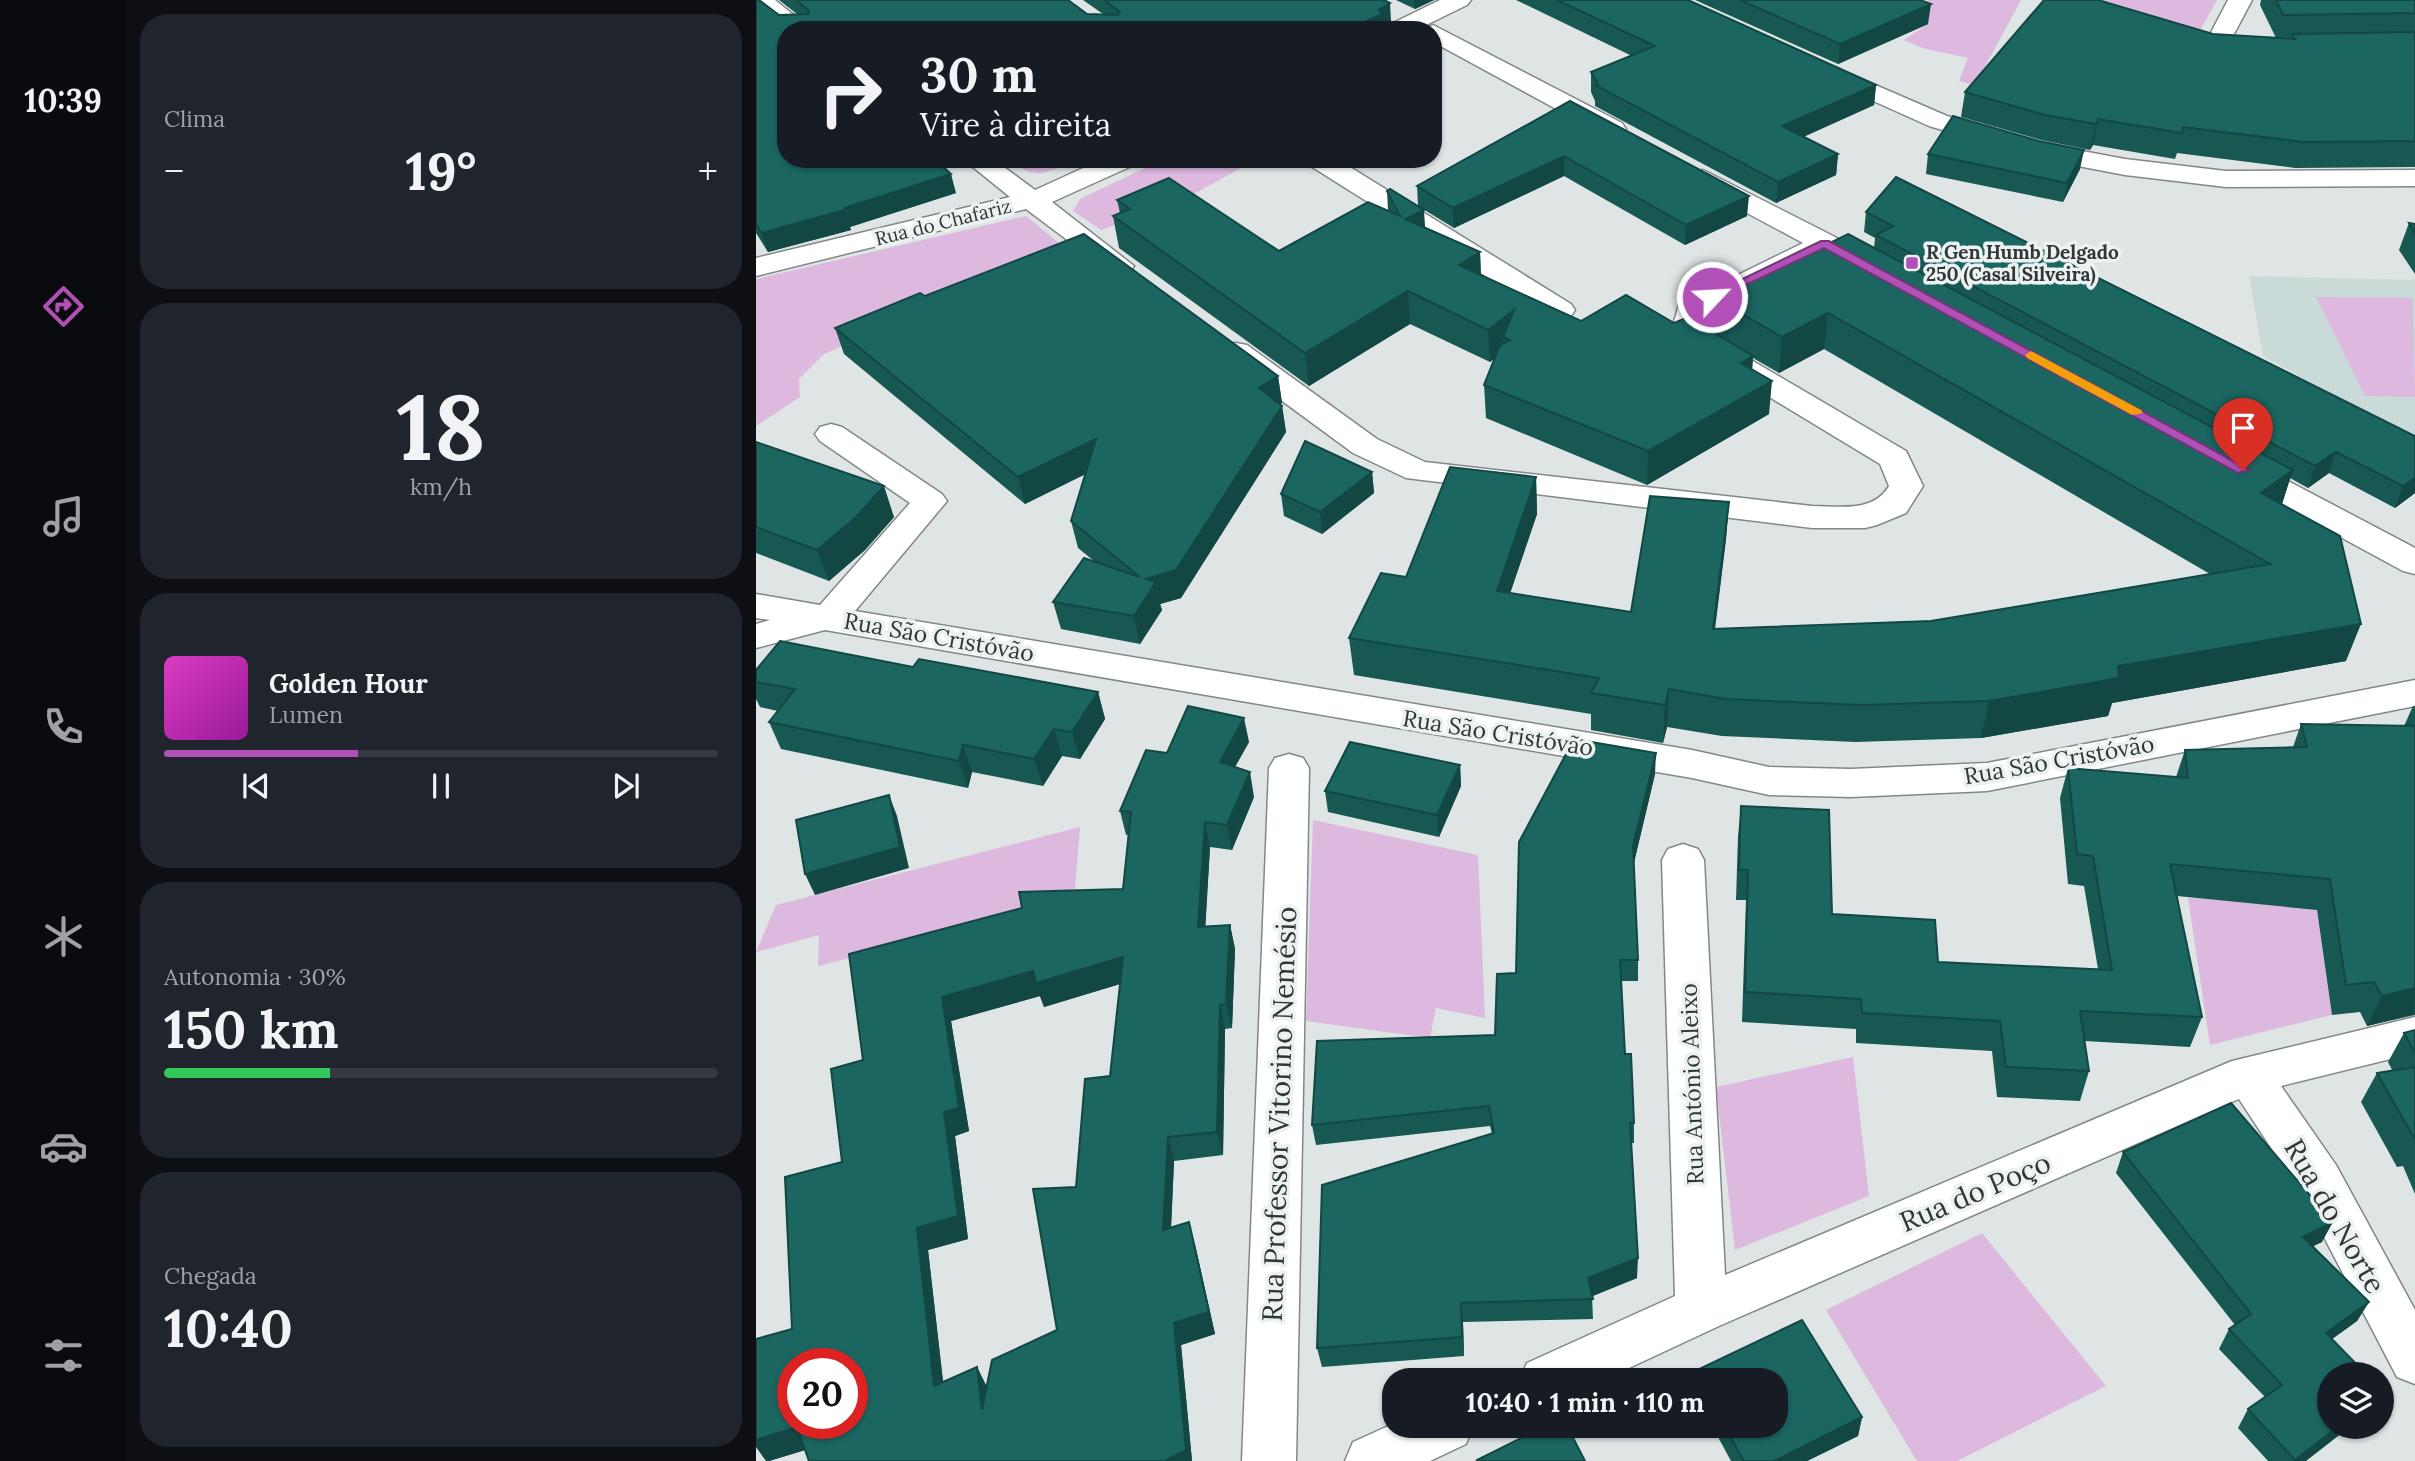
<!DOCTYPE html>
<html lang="pt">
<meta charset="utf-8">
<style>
body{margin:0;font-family:Lora,serif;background:#20242c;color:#f1f3f6;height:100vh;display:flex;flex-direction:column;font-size:26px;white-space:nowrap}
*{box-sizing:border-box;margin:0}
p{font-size:23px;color:#9ea1a6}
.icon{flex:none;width:38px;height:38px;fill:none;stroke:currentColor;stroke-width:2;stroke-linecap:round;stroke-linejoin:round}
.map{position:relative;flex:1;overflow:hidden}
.panel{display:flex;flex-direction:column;gap:14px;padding:14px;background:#0d0f14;width:630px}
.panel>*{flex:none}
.top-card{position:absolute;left:21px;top:21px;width:665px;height:147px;border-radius:28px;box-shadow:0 2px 5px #0004;background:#171b24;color:#f1f3f6;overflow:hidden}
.tools{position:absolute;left:1561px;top:1362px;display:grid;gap:14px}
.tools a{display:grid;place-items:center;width:77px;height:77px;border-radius:50%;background:#171b24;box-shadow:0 2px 5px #0004;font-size:35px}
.speed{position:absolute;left:21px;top:1348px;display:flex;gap:14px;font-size:35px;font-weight:700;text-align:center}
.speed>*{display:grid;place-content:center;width:91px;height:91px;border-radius:50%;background:#171b24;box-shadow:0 2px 5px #0004;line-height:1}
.speed .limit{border:10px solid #d22;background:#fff;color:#111}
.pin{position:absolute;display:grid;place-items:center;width:60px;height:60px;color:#fff;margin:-72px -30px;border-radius:50% 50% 50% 0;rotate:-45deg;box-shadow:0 0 7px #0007}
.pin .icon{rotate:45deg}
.me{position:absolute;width:77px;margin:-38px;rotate:65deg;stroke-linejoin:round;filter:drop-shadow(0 0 5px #0008)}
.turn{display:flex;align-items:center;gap:24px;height:147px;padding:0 28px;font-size:32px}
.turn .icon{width:91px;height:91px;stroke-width:2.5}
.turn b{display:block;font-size:49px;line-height:60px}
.big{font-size:52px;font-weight:700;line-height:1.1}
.panel .tile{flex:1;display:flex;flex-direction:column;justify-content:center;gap:10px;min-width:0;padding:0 24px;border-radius:28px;background:#20242c}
.panel .dial{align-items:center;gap:0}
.dial b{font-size:91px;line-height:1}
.song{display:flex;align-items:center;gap:21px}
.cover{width:84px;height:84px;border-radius:10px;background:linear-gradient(135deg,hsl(310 70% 55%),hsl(300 70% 35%))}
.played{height:7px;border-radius:4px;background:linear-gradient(90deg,#b151b8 35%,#363941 35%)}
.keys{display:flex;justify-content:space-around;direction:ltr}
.heat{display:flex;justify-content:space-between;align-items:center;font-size:38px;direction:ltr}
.charge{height:10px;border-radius:5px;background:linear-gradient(90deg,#34c759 30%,#363941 0)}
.trip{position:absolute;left:626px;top:1368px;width:406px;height:70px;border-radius:28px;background:#171b24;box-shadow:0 2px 5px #0004;font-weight:700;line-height:70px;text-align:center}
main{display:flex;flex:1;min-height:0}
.tab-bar{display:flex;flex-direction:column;width:126px;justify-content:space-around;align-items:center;background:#090b0e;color:#9ea1a6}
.tab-bar .icon{width:49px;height:49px}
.tab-bar .selected{color:#b151b8}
.tab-bar b{font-size:32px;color:#f1f3f6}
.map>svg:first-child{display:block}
.built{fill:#cadad8}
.green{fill:#ddb9df}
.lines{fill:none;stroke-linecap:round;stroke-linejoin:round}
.minor-casing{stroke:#828887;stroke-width:3}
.minor{fill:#fff;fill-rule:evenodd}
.wall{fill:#175853;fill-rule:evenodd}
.shaded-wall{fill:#134744}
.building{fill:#1b6661;stroke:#134744;stroke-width:2;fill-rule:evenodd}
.route{fill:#b151b8;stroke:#733578;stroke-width:2}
.slow{fill:#f59e0b}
.poi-dot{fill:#b151b8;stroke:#ebf2f1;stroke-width:2.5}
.labels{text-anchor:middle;stroke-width:7;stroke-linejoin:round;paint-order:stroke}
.far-street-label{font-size:19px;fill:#333636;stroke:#ebf2f1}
.far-poi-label{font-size:19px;font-weight:bold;fill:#333636;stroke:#ebf2f1;text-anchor:start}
.street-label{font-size:23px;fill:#333636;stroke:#ebf2f1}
.near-street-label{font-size:28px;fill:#333636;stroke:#ebf2f1}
</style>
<main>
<nav class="tab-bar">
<b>10:39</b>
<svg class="icon selected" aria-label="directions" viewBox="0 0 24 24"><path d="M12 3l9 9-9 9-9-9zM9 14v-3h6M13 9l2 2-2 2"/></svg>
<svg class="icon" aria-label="music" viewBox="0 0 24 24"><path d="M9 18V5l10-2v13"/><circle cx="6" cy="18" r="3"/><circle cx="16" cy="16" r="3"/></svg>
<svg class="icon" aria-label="phone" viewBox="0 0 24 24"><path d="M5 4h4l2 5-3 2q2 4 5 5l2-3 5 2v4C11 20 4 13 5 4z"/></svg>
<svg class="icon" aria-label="climate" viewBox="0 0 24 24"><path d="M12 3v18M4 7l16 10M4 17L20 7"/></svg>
<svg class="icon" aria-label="car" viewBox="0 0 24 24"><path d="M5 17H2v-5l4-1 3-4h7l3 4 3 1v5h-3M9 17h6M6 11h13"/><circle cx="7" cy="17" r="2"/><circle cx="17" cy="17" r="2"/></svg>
<svg class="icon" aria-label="filters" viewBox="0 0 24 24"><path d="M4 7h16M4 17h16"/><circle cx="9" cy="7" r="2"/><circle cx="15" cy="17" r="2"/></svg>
</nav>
<section class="panel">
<div class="tile"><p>Clima</p>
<div class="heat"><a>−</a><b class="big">19°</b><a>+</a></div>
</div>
<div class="tile dial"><b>18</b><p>km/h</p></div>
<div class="tile">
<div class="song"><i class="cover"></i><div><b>Golden Hour</b><p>Lumen</p></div></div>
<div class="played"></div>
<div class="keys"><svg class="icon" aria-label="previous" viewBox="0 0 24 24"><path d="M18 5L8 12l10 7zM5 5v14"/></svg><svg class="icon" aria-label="pause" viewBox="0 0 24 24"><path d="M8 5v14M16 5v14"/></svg><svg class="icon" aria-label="next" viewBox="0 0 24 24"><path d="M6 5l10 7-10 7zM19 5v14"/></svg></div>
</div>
<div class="tile"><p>Autonomia · 30%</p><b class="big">150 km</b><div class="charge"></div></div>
<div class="tile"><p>Chegada</p><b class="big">10:40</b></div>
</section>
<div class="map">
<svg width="1659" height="1461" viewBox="0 0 1659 1461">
<rect width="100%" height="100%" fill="#dee5e4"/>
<path class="built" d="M1493,276l166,4v160l-152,-84z"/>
<g class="green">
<path d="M1171,0h94l-46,85 -16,-4 9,-23 -46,-10 -18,-8 24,-16z"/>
<path d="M1329,0h132l-16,29 -15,-1z"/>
<path d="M250,159h71c-33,15 -40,22 -71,0z"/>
<path d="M408,159h93l-72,40 -84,31 -28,-19 7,-12z"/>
<path d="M270,216l39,32 -241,106 -25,25 1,18 -44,29v-147z"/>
<path d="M1560,297l97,1 2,99 -50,-1z"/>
<path d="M557,820l165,35 7,163 -49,-10 -6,30 -124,-17z"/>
<path d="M324,827l-6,73 -256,66 1,-31 -63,17 20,-47z"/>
<path d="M1432,898l128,7 16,110 -122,30z"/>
<path d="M1097,1057l16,139 -134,54 -19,-163z"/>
<path d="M1226,1233l124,153 -149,75h-40l-91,-151z"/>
</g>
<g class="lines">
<g class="minor-casing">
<g id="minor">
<path d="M0,0h19l37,30 -26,1 -30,-23z"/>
<path d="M684,0h31l-4,5 -51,25h-31l4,-5z"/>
<path d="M1472,0h24l-26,49h-18l-3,-5z"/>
<path d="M677,25l189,98 4,6 -4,6h-18l-171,-93v-12h-10z"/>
<path d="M1073,65l118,51 93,27 85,16 101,12 189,-1v16l-189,1 -101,-12 -89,-17 -107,-32 -109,-49 -3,-5 3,-5z"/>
<path d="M207,159h30l42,31 68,-31h35l-4,6 -82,37 82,64 -4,6 -10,3 -10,-3 -84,-63 -270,67v-18l254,-61z"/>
<path d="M549,159h32l234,145 4,6 -4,6 -11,3 -11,-3 -240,-151z"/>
<path d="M947,170l132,67 20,15 -4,6 -10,3 -17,-7 -120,60 -2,13 10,10 194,114 17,35 -17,27 -29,12 -12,3h-53l-406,-50 -53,-25 -128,-94 -4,-7 4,-7 11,-2 11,2 130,94 48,23 387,44c28,0 61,7 77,-20l-9,-22 -190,-115 -18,-20 7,-25 124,-61 -110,-59 -4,-6 4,-6z"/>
<path d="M75,424l11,3 100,67 5,7 -92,110 837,139 77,17 82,2 136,-6 428,-83v26l-428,85 -136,6 -82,-2 -77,-17 -867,-148 -69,18v-24l14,-4 -14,-2v-24l64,11 90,-102 -90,-62 -5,-7 5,-7z"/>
<path d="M1482,458l12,3 165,87v26l-12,-3 -177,-96 -5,-7 5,-7z"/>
<path d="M533,754l14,4 6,10 -13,693h-54l27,-693 6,-10z"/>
<path d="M927,844l15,5 6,11 21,415 507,-214 183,-44v36l-134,33 55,79 79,145v74l-18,-7 -95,-182 -63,-96 -520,227 -118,55h-82l8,-18 148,-67 -13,-436 6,-11z"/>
<path d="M639,1423v3h78l-7,18 -36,17h-85l8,-19z"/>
</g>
</g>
<use href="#minor" class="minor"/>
</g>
<g class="wall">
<path d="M0,0l23,15 18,-1 -18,-14h289l19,14h16l-20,-14h301l7,21 -7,5v4h-598l170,163 -106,34 1,3 -83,22 -12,-19z"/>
<path d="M640,0h38l-19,9z"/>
<path d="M760,0h172l188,85 -2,20 -71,32 35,17 -2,21 -60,28 -181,-97v-5l-4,-9v-20l41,-16z"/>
<path d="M939,0h225l8,24 -90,40z"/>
<path d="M1505,0h154v167l-120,1 -118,-15 -2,6 -82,-14 -3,5 -49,-10 -80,-23 4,-25 248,-58 63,4 -16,-33z"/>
<path d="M814,101l177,115 -62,29 -121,-69 -110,52 -36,-22 -1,-20z"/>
<path d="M1172,154l152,15 -17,33 -137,-28z"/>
<path d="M1140,177l519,316 -20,15 -66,-35 -21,15 -18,-10 -8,26 64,157 -234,42 -4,13 -127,22 -126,4 -133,-6 -55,-9 -4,16 -72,-13v-16l-237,-39 -5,-37 57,-61 130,-100 1,37 -27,79 121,19 98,-110 -3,37 -11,90 216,-8 279,-47 -386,-225 -45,24 -26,-15 -1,11 17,45 -122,71 -161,-67 -2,-33 11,-27 -5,4 -80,-38 -101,62 -190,-138 -6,-32 7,-3 -3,-13 162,51 109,-40 -1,-20 38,36 55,25 1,23 100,46 93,2 40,9 2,-33 158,-51 1,-10 -11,-6 2,-20z"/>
<path d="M1653,223l6,1v50l-16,-24z"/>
<path d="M169,296l353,80 4,27 -2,1 2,2 4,26 -105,166 -21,6 2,6 -22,34 -79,-15 -8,-27 41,-41 -16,-13 -7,-27 14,-47 -60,30 -181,-150 -9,-26z"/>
<path d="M0,442l138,75 -29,33 -36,31 -73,-28z"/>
<path d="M616,472l2,21 -52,41 -38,-18 -3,-22z"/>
<path d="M157,667l185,25 7,27 -25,40 -18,-3 -19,30 -71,-14 -4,16 -187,-39 -12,-27 9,-11 -18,-4 -4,-8v-29z"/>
<path d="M1657,706h2v309l-48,11 -7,-14 -28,3 -15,-105 -140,-14 25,121 -12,30 -105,-6 4,30 -9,30 -83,-4 -5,-46 -136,-8v-14l-114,-7 4,-122h-10l2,-64 3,-30 91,108 106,48 160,7 -14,-83 -16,-2 -8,-86 8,-30 108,9 9,-27 108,-3 8,-23 103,2z"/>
<path d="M493,742l-14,25 19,30 -22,53 -22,-3 -5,79 25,-1 5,24 -3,79 -7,1 -2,126 -49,6 -3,66 24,18 20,89 -34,11 11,116h-383l-4,-11 -36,11h-3l26,-132 50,-167 21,-102 260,-171 5,-54h-2l-6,-24 47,-58zM364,984l-10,92 -34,111 -19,143 -70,57 -10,-20 -34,15 -15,-132 40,-11 -13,-103 14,-5 -18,-110 89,-25 4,11z"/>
<path d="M704,765l1,21 -22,51 -111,-25 -3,-21z"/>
<path d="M899,774l-21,88 4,98v21h-17l4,73 9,69v20h-3l6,135 -45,18 1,23 -130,3 1,34 -142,11 -5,-19 175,-214 -2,-8 -174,19 -4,-20 183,-90 21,-62z"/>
<path d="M1659,1030v164l-12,-28 -6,1 -36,-65 16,-29 15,-3 -4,-8 16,-29z"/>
<path d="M1367,1152l199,90 -9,4 56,56 -12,19 -25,18 -26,122h-38l-30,-33 10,-19 17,-12 -46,-48 10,-20 6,-4 -119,-152z"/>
<path d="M1046,1320l60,97 -4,19 -51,25h-76l-19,-35h64v-45h-84l1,-9z"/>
</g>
<g class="shaded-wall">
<path d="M658,0h20l-19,9z"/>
<path d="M634,3l1,18 -7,5v4h-39z"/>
<path d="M1175,4l-3,20 -90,40 2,-20z"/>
<path d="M1120,85l-2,20 -93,42 1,-21z"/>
<path d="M1342,119l-5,26 -3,5 6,-26z"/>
<path d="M1328,150l-4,19 -17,33 4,-19z"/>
<path d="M1082,154l-2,21 -60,28 2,-21z"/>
<path d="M808,156v20l-110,52 -1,-20z"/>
<path d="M195,174l5,19 -106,34 1,3 -83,22 -7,-19z"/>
<path d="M993,196l-2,20 -62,29 1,-20z"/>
<path d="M668,210l2,32 -21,-23z"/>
<path d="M724,252l1,32 -22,-19z"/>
<path d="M652,291l2,33 -101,62 -4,-33z"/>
<path d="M758,310l-11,27 1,14 -14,11 -2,-32z"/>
<path d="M1072,313l-4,36 -45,24 3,-36z"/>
<path d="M997,356l-2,33 -10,-26z"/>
<path d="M522,376l4,27 -19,12 -4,-27z"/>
<path d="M1016,381l-3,33 -122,71 1,-34z"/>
<path d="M526,406l4,26 -105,166 -21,6 2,6 -22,34 -6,-28 12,-37z"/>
<path d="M340,439l6,27 -77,38 -7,-27z"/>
<path d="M1580,452l-7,21 -21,15 7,-22z"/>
<path d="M1537,470l-12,37 -20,-14z"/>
<path d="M616,472l2,21 -52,41 -2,-22z"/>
<path d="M780,477l1,37 -39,115 -1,-38z"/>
<path d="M1659,478v15l-20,15 8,-22z"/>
<path d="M128,486l10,31 -29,33 -36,31 -12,-31z"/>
<path d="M973,502l-3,37 -16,128 3,-38z"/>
<path d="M1605,624l-15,37 -234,42 -4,13 -127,22 8,-37 129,-35z"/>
<path d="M913,689l-2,38 -4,16 2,-38z"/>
<path d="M342,692l7,27 -25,40 -8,-27z"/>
<path d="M488,718l5,24 -25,44 -4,-24z"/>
<path d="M298,729l8,27 -19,30 -9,-27z"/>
<path d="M207,745l9,27 -4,16 -9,-27z"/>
<path d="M900,753l-1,21 -22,93v-21z"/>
<path d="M704,765l1,21 -22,51 -2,-22z"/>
<path d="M494,772l4,25 -22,53 -5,-25z"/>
<path d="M133,795l8,21 12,52 -94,27 -10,-21z"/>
<path d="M449,822l5,25 -6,104 -6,-24z"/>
<path d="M474,925l5,24 -3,79 -6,-24z"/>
<path d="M367,957l7,24 -86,26 -4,-11 -89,25 18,110 -14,5 13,103 -40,11 18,157 -12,-21 -17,-158 27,-116 -2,-115 91,-26z"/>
<path d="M1659,988l-1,26 -47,12 15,-30z"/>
<path d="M464,1005l5,24 -2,126 -6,-23z"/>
<path d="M412,1137l6,24 -4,91 -7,-22z"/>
<path d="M433,1222l6,23 20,89 -34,11 11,116h-27l9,-138z"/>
<path d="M1577,1222l-11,20 -30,14 11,-19z"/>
<path d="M882,1258l-1,20 -49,20v-20z"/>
<path d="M1613,1302l-12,19 -43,31 12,-19z"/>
<path d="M705,1303l2,19 1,34 -2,-19z"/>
<path d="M221,1367l10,21 -5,22z"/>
<path d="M1106,1417l-4,19 -51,25h-33z"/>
<path d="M1583,1426h12l-45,35h-12z"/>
<path d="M41,1427l15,21 -43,13h-3l-10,-14v-7z"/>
</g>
<g class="building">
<path d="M0,0h3l20,15 30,-1 -1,-4 -12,-10h272l19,14 31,1 2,-3 -16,-12h280l6,3 -11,7 4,4 -38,16h-559v129h149l16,15 -107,34 1,2 -84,23 -5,-9z"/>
<path d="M801,0h131l188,85 -94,41 56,28 -60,28 -183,-97 3,-1 -7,-12 64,-26z"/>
<path d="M984,0h180l11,4 -91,40z"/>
<path d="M1288,0h54l115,34 82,5 -3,-5 123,-2v109l-112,1 -120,-15 -1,6 -84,-14 -2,5 -51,-9 -80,-23z"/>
<path d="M1520,0h139v13l-132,2z"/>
<path d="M814,101l179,95 -63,29 -122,-69 -111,52 -36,-22z"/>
<path d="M1197,116l86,25 45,9 -17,33 -139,-29z"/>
<path d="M1140,177l519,259v42l-12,8 -67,-34 -21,14 -439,-231 17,-9 -27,-14z"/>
<path d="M413,178l110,73 89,-49 32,14 -13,-25 3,-2 34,21 -19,9 75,33 -21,13 122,56 45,-26 48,28 14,-6 65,39 -12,7 31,18 -124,70 -164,-66 16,-40 10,-5 -7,-3 11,-27 -26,20 -80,-39 -103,62 -192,-137 17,-7 -13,-9z"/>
<path d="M1653,223l6,1v9z"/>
<path d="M328,234l194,142 -19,12 23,18 -106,164 -30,9 10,3 -22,34 -81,-14 31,-44 56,19 -69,-56 25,-82 -78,38 -183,-149 85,-35 5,3z"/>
<path d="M1092,234l445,236 -32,23 79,43 21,88 -243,42 1,12 -130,23 -129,4 -135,-6 -56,-10 -4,16 -74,-12 8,-15 -250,-40 32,-65 25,4 44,-110 86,10 -39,114 134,21 19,-116 79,6 -16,127 218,-8 339,-57 -442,-251 -46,24 -66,-38z"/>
<path d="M549,441l67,31 -52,40 -39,-18z"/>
<path d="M0,442l128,44 -30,33 -37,31 -61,-23z"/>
<path d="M24,641l133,26 6,-8 179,33 -26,40 -18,-3 -20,30 -71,-14 -4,16 -190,-39 26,-33 -39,-7v-12z"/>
<path d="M432,706l56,12 -24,44 30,10 -23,53 -22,-3 -7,105 32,-2 -4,79 -6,1 -3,127 -49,5 -5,93 26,-8 20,90 -35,11 12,127 -21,11h-356l-12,-34 -41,13v-101l36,-10 -7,-152 57,-15 -11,-93 32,-9 -14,-106 173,-46 -3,-16 104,-3 8,-77 -11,-1 26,-61 21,3zM367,957l-13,119 -25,3 -9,108 -43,2 24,141 -65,30 -10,50 -5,-43 -43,19 -17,-158 41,-12 -14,-104 15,-4 -17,-111 91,-26 3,12zM37,1363h59v60h-59z"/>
<path d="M1545,724l114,2v262l-33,8 -8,-14 -28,3 -16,-106 -160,-15 32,153 -122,-6 9,60 -83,-4 -6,-46 -138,-8 -1,-14 -116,-7 3,-122h-9l2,-64 88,4 3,104 103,6 3,42 174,8 -19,-114 -16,-2 -9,-86 120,10 -3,-28 122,-3z"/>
<path d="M818,739l82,14 -23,93 5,114h-18l5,94h6l3,69h-4l8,135 -50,20 5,21 -132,4 1,34 -145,11 5,-163 172,-52 -5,-27 -177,19 5,-84 178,-6 2,-61 19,-1 3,-131z"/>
<path d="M594,742l110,23 -23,50 -112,-24z"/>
<path d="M133,795l11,52 -95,27 -9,-54z"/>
<path d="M1659,1030v23l-11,-20z"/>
<path d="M1659,1067v71h-1l-37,-65z"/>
<path d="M1475,1103l102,119 -30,15 66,65 -43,31 40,41h-37v52h10l-44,34 -47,-51 34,-24 -53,-56 22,-15 -128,-162z"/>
<path d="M1046,1320l60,97 -88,44h-30l-20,-35h52v-45h-78l-5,-9z"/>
<path d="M789,1426h22l18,35h-107l-1,-1z"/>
</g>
<path class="route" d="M1065,241h8l421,229 -12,3 -414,-225 -108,51 -11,-2z"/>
<path class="slow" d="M1275,351l110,59 2,3 -11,2 -105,-57 -2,-3z"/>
<rect class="poi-dot" x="1149" y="256" width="14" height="14" rx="3.5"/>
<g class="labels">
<g class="far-street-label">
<text transform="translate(187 222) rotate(-14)" y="7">Rua do Chafariz</text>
</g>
<g class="far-poi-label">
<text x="1170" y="259">R Gen Humb Delgado<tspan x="1170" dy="22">250 (Casal Silveira)</tspan></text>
</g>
<g class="street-label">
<text transform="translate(183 637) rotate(10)" y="8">Rua São Cristóvão</text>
<text transform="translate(742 733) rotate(9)" y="8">Rua São Cristóvão</text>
<text transform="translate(1303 760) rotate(-10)" y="8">Rua São Cristóvão</text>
<text transform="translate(936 1084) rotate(-92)" y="8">Rua António Aleixo</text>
</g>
<g class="near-street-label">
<text transform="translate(523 1114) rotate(-88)" y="10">Rua Professor Vitorino Nemésio</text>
<text transform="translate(1219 1192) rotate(-23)" y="10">Rua do Poço</text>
<text transform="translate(1579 1216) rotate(60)" y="10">Rua do Norte</text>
</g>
</g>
</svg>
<div class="tools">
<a><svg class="icon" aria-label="layers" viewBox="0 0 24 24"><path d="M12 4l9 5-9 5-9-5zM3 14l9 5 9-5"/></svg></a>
</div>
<div class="speed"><div class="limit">20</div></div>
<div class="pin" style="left:1487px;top:470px;background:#d93025"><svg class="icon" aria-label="arrive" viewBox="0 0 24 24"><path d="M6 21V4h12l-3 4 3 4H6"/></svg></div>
<svg class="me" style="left:956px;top:297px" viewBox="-20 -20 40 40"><circle r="17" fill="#b151b8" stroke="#fff" stroke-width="3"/><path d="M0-11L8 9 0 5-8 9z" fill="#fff"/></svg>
<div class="trip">10:40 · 1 min · 110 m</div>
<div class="top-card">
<div class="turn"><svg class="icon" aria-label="right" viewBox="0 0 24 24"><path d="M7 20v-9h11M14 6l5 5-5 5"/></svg><div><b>30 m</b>Vire à direita</div></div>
</div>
</div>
</main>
